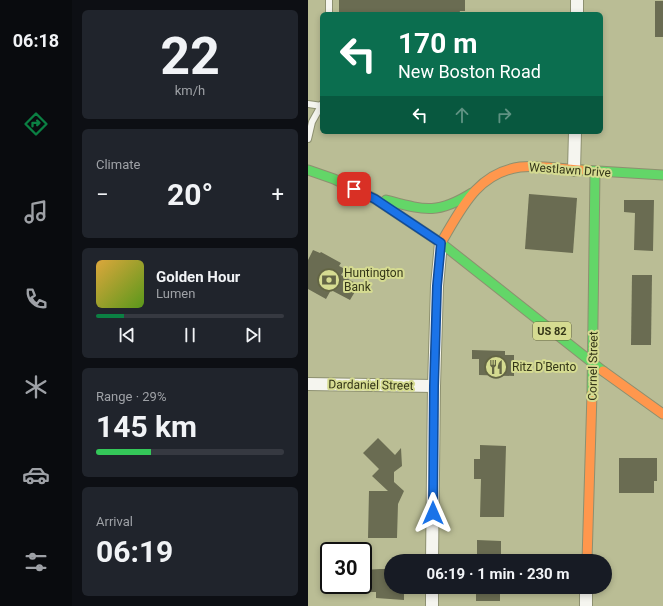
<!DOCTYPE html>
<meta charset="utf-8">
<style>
body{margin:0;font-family:Roboto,sans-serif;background:#20242c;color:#f1f3f6;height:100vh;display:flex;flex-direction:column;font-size:15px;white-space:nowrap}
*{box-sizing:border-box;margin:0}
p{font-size:13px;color:#9ea1a6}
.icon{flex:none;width:22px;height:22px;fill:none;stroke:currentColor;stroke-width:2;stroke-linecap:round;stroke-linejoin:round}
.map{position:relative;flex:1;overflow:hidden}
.side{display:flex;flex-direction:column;gap:10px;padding:10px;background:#0d0f14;width:236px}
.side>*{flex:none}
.top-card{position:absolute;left:12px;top:12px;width:283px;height:122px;border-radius:6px;box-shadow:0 2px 6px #0003;background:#0b6e4f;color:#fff;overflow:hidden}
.speed{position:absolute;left:12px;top:542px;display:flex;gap:8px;font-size:20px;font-weight:700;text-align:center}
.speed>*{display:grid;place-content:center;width:52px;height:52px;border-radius:50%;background:#171b24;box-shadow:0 2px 6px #0003;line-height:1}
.speed .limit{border:2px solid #111;border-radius:6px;background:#fff;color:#111}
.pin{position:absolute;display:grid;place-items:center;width:34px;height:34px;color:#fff;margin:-17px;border-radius:8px;box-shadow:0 2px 6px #0006}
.me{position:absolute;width:44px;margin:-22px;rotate:0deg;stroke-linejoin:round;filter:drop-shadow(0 0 3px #0008)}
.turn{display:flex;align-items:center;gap:14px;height:84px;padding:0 12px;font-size:18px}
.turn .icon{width:52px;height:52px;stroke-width:2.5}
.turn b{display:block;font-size:28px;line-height:34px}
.lanes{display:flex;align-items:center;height:38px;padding:0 12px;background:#0003;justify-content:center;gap:20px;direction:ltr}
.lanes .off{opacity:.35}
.big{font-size:30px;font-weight:700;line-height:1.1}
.side .tile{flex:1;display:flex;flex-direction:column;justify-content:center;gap:6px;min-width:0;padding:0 14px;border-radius:6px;background:#20242c}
.side .dial{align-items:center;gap:0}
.dial b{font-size:52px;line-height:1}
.song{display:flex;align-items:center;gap:12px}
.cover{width:48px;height:48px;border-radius:6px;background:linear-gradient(135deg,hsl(40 70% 55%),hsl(90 70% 35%))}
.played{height:4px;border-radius:2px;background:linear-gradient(90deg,#0b8043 15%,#363941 15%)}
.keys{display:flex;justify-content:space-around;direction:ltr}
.heat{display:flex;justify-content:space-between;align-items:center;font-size:22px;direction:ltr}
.charge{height:6px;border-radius:3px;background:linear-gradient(90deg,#34c759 29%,#363941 0)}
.trip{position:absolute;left:76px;top:554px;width:228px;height:40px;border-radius:20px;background:#171b24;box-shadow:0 2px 6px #0003;font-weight:700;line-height:40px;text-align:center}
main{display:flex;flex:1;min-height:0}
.dock{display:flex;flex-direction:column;width:72px;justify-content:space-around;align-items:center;background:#090b0e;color:#9ea1a6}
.dock .icon{width:28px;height:28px}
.dock .active{color:#0b8043}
.dock b{font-size:18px;color:#f1f3f6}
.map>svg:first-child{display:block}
.building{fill:#6a6c52}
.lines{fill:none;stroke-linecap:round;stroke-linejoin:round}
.lane-casing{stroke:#8d9070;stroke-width:8}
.street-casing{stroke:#8d9070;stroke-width:14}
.fast-casing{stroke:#8d9070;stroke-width:11}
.slow-casing{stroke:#8d9070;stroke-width:11}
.lane{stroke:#f5f5ef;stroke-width:6}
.street{stroke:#f5f5ef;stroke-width:12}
.fast{stroke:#63d668;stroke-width:9}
.slow{stroke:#ff974d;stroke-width:9}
.route-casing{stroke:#114b97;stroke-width:10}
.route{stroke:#1a73e8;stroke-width:7}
.labels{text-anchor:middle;stroke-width:4;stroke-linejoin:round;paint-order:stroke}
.shield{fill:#d5db91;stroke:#64683c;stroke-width:1}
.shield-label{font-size:11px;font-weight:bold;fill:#343618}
.street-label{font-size:12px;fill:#343618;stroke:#d5db91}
.poi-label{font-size:12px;fill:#343618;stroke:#d5db91;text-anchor:start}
</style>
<main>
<nav class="dock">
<b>06:18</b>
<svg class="icon active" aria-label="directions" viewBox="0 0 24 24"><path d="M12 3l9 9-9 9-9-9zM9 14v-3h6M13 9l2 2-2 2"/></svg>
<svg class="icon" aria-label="music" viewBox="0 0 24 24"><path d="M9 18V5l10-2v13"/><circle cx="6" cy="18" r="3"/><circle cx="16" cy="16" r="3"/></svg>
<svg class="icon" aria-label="phone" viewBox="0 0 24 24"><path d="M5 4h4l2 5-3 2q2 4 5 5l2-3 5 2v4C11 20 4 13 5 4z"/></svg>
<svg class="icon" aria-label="climate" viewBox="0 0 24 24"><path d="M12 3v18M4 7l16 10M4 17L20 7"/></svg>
<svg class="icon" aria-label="car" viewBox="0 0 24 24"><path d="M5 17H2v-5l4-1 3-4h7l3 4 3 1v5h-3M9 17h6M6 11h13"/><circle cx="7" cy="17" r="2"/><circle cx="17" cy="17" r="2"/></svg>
<svg class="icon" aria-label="filters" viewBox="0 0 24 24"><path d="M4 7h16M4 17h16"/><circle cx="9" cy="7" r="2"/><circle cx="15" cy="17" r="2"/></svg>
</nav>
<section class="side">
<div class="tile dial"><b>22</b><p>km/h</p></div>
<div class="tile"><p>Climate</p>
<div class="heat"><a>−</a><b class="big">20°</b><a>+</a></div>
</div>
<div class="tile">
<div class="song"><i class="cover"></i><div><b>Golden Hour</b><p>Lumen</p></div></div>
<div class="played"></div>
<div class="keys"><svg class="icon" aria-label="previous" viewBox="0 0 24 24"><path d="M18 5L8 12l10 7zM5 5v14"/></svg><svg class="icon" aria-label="pause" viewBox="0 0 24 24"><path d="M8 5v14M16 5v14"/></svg><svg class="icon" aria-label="next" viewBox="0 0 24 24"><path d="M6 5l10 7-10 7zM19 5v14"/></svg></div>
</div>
<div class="tile"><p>Range · 29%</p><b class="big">145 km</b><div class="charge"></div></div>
<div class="tile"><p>Arrival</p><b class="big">06:19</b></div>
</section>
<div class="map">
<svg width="355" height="606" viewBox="0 0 355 606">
<rect width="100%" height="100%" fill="#babd95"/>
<g class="building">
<path d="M31,0h126v11h-5l-1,3h-120z"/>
<rect x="347" y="1" width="8" height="36"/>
<path d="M221,194l48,4 -4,55 -48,-4z"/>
<path d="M316,200h30l-1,51 -19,-1 1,-37 -11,-1z"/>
<path d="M5,250l7,3 1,-1 20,11 -2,3 6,3 -4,6 18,10 -9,15 -19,-10 -5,9 -18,-10v-29z"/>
<path d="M324,275h20l-1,70h-20z"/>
<path d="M164,350l33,1v4h9v21l-35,-1v-16h-7z"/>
<path d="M70,438l17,17 6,-7 1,18 -8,6v10l10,9 -6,13 -1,34h-29l1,-47h19l-16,-15 7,-7 -16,-16z"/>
<path d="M172,445l26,1 -2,71h-24l1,-38h-7v-20h6z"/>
<path d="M311,458h38v23h-3v12h-35z"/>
<path d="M169,540l24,1v20h-24z"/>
<path d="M72,569h11v18h13v13l-28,-2v-6h-13v-22z"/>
<rect x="168" y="587" width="24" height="14"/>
</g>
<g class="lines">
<g class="lane-casing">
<g id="lane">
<path d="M21,14v-14"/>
<path d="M0,104l14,2"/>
<path d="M0,139l4,-17 10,-18"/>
</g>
</g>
<g class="street-casing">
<g id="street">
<path d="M269,14v-14"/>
<path d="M266,170l1,-38"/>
<path d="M0,384l126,2"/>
<path d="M124,561l2,-175 3,-100 4,-43"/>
<path d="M124,606v-19"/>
<path d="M278,606v-19"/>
</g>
</g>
<g class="fast-casing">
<g id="fast">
<path d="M0,170l26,9 41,20 66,44 162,128"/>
<path d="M274,170l81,5"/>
<path d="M78,200c38,10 51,15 86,-7"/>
<path d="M284,393l3,-221"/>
</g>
</g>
<g class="slow-casing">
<g id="slow">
<path d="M133,243c20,-34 36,-70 79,-76 16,-2 45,2 62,3"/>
<path d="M295,371l60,43"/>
<path d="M279,561l5,-168"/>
</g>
</g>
<use href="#lane" class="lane"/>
<use href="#street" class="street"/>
<use href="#fast" class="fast"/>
<use href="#slow" class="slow"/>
</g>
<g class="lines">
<g class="route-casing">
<path id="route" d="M46,189l21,10 66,44 -4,43 -3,100 -1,127"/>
</g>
<use href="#route" class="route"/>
</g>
<defs>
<g id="bank-ring" transform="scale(1.15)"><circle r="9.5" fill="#d5db91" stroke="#636544" stroke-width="1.5"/><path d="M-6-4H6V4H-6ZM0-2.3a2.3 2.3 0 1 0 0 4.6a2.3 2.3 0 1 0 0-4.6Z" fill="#636544"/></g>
<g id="restaurant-ring" transform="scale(1.15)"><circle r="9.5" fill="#d5db91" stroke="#636544" stroke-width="1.5"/><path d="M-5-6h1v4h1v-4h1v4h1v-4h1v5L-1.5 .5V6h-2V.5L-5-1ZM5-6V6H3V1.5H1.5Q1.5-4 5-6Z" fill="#636544"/></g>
</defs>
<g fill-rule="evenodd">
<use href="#bank-ring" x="21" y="280"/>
<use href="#restaurant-ring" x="188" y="367"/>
</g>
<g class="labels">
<rect class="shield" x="225" y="322" width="38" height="18" rx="3"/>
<g class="shield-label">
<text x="244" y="335">US 82</text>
</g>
<g class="street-label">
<text transform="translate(262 170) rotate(4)" y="4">Westlawn Drive</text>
<text transform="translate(285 366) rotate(-89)" y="4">Cornel Street</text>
<text transform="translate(63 385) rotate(1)" y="4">Dardaniel Street</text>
</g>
<g class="poi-label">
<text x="36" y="277">Huntington<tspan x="36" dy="14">Bank</tspan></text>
<text x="204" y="371">Ritz D'Bento</text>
</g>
</g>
</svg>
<div class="speed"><div class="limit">30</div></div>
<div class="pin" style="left:46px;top:189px;background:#d93025"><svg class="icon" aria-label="arrive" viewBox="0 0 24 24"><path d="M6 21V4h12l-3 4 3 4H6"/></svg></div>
<svg class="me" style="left:125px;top:513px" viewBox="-20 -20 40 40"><path d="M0-17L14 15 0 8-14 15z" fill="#1a73e8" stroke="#fff" stroke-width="4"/></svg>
<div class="trip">06:19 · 1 min · 230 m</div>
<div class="top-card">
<div class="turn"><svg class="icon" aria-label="left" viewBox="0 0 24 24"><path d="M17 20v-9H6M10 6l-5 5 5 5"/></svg><div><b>170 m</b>New Boston Road</div></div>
<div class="lanes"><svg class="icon" aria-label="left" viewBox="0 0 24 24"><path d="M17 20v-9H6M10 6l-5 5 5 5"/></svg><svg class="icon off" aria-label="ahead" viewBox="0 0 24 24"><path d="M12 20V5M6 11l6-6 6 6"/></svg><svg class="icon off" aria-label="right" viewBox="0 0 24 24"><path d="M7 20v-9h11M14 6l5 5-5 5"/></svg></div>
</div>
</div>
</main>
